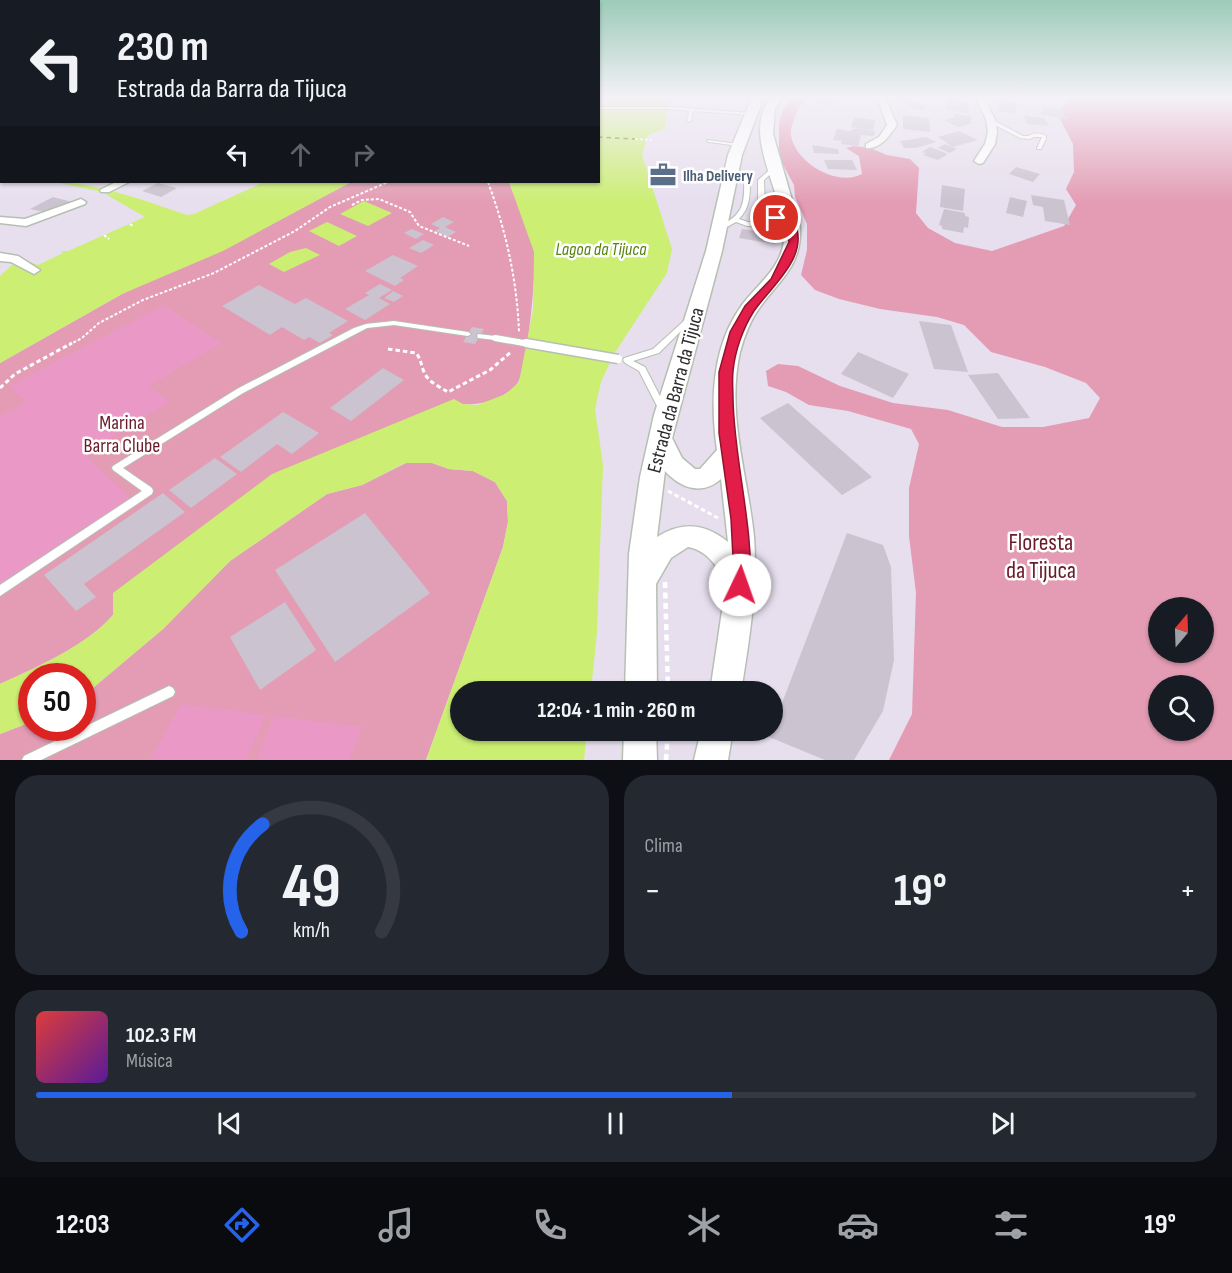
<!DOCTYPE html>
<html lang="pt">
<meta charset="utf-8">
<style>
body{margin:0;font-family:"Sofia Sans Condensed",sans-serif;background:#242831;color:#f1f3f6;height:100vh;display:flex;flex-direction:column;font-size:22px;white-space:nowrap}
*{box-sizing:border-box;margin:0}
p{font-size:20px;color:#9ea1a6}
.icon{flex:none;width:33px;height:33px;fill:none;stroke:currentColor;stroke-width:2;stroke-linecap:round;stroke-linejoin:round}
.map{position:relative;height:760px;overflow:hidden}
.side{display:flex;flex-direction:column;gap:15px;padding:15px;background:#0d0f14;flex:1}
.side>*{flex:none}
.top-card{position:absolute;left:0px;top:0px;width:600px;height:183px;box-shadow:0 2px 4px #0004;background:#171b24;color:#f1f3f6;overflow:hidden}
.needle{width:39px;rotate:19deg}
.fabs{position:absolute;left:1148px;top:597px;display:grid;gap:12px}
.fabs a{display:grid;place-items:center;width:66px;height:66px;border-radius:50%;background:#171b24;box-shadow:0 2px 4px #0004;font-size:30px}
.speed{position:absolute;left:18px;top:663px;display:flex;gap:12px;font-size:30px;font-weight:700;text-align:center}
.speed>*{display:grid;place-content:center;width:78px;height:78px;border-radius:50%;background:#171b24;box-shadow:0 2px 4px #0004;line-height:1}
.speed .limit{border:9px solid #d22;background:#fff;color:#111}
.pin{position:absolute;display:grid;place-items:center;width:51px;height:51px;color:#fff;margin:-26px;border:3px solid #fff;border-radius:50%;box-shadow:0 2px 6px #0007}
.me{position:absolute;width:66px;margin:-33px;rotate:3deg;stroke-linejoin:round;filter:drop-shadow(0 0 4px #0008)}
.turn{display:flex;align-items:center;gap:21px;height:126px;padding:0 18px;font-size:27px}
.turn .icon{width:78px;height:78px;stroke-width:2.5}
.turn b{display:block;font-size:42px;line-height:51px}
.lanes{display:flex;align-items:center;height:57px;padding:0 18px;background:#0003;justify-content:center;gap:30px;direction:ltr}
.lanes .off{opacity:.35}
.big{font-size:45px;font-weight:700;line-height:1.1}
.side .tile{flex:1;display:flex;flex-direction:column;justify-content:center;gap:9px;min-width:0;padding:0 21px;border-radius:24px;background:#242831}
.side .dial{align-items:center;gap:0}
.dial svg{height:156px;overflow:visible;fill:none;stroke:#363941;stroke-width:7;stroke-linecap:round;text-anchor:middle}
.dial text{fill:#f1f3f6;stroke:none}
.song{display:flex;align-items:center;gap:18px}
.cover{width:72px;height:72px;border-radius:9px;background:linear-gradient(135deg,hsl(0 70% 55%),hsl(270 70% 35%))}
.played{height:6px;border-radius:3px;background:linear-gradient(90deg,#2563eb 60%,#363941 60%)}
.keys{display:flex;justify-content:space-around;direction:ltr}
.heat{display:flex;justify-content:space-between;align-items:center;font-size:33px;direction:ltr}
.side .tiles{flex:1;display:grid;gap:15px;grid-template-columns:1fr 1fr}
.tile:last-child{grid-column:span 2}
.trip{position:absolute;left:450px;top:681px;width:333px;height:60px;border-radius:30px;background:#171b24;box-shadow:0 2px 4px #0004;font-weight:700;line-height:60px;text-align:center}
.menu{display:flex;height:96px;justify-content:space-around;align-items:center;background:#090b0e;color:#9ea1a6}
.menu .icon{width:42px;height:42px}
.menu .selected{color:#2563eb}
.menu b{font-size:27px;color:#f1f3f6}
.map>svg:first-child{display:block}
.green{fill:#e39cb3;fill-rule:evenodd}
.pitch{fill:#ea98c6}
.water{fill:#cbee73}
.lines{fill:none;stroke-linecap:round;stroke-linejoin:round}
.ferry{stroke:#58820f;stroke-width:1.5;stroke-dasharray:4.5 4;stroke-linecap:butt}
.building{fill:#cbc3d0}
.lane-casing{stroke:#b5bfb2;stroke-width:2}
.street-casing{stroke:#b5bfb2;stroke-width:3}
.secondary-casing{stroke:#b5bfb2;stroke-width:3}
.path-far2{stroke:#fff;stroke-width:2;stroke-dasharray:3 2;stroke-linecap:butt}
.path-far1{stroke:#fff;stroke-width:3;stroke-dasharray:4.5 3;stroke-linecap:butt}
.path{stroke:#fff;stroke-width:4.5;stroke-dasharray:6 4.5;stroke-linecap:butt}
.lane{fill:#fff;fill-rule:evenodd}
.street{fill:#fff;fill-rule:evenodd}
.secondary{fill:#fff;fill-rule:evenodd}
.lane-bridge-far1-casing{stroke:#b5bfb2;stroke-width:8;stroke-linecap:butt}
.lane-bridge-casing{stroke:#b5bfb2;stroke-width:11;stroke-linecap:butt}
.lane-bridge-far1{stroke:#fff;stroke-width:6}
.lane-bridge{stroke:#fff;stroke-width:8}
.route{fill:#e11d48;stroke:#92132f;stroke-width:1.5}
.labels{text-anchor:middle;stroke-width:5;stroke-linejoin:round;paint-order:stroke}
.far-service-label{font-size:16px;font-weight:bold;fill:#4e5e75;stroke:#fff;text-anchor:start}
.far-water-label{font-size:18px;font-style:italic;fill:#58820f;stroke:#fff}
.street-label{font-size:20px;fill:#2c2c2c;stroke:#fff}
.park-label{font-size:20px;fill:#6a1b2a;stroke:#fff}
.near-park-label{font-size:24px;fill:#6a1b2a;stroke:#fff}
</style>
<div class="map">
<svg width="1232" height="760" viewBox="0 0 1232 760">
<rect width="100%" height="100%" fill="#e7dfee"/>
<g class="green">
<path d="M792,97h14c-6,8 -17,29 -15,39 5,27 46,51 71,38l-3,-18 -13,-8 7,-2 17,2 17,7 23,4 9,9 -3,45 12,15 27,15 37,8 72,-25 12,-21 -10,-16 8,-17 -1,-28 -15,-29 11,-18h163v663h-343l23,-46 4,-121 -7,-57v-48l10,-44 -8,-15 -63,-18 -39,-6 -23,-13 -18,-6 -2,-15 12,-7 20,2 42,20 53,17 55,7 54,17h41l46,-9 11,-20 -14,-15 -41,-16 -54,-15 -27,-27 -27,-8 -57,-8 -41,-10 -24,-9 -14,-15 6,-25v-26l-12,-27 -1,-12 -15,-28v-33l4,-15zM1158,608h45v44h-45zM1158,686h45v44h-45z"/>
<path d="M351,182h158c8,22 21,46 25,69 3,18 -7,121 -17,133 -13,15 -36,22 -54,20l-350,211c-27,31 -76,52 -113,69v-321l122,-69 150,-70z"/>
<path d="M406,463h26l17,6 24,2 22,11 12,19 1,21 -5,25 -77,213h-426v-26l31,-12 1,6h50l1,-34 11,-7 69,-58 67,-68 97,-67 35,-9z"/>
</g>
<g class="pitch">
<path d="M164,305l57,38 -72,43 21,16 -86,52 47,45 -131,88v-171l26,-14 -17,-16z"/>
<path d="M181,704l86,11 -21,45h-96z"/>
<path d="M274,716l88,11 -12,33h-95z"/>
</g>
<g class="water">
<path d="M603,97h62l5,3 -6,29 -16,6 -6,20 30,94 -5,24 -53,81 -13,28 -6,27 8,56 -6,167 -6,59 -131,1v38l127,1 -3,29h-158l77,-213 5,-25 -1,-21 -12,-19 -22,-11 -24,-2 -17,-6h-27l-43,22 -35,9 -97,67 -67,68 -69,58 -11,7 -1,-18h-50l-1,46 -31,12v-50c37,-17 86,-38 113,-69v-22l159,-119 182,-75 9,5 14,1 29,-11 13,-12 14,-72 1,-58 -25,-70h89l1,-76 12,-4z"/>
<path d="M55,182c41,0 93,20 132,33l7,-1 70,-32h87l-128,69 -101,43 -122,69v-87l12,-11 12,-5 14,5 25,-12 -2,-2h7l77,-34 -43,-25z"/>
<path d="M364,201l28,12 -24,13 -28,-12z"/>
<path d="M327,222l30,14 -18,10 -30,-15z"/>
<path d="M306,248l14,7 -36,17 -15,-8 21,-12z"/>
</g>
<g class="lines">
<path class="ferry" d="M598,137l37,2"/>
</g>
<g class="building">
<path d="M813,97h18l3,8 -18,-1z"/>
<path d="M896,97h11l5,6h9l5,7 -14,-2 -5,-6h-8z"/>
<path d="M947,98l21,3 1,12 -22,-3z"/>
<path d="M997,99l20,3v7h-2v4l-17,-2z"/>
<path d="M1044,106l21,4 -2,6h4l-1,3 -26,-5z"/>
<path d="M954,114l17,2v8l-13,3 -14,-7 10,-2z"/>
<path d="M903,115l26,3 1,14 -27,-3z"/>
<path d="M1024,116l21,2 4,8 -22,-2z"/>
<path d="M854,117l21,3 -2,10 -22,-3z"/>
<path d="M856,128l19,3 -1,5 -13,-1 -3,11 -17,-2 1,-3 -9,-1 4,-11 13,2z"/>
<path d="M959,131l19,9 -25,7 -15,-10z"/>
<path d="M926,137l10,5 -20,6h-12l-4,-7z"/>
<path d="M945,144l5,2 7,3 -7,4 -12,-5z"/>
<path d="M812,145l26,4 1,5 -25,-1z"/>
<path d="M930,147l18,7 -10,6 -15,-5 3,-2 -4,-1z"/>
<path d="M824,160h28l5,10 -29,-1z"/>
<path d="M1016,167l24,7 -7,8 -24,-8z"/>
<path d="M158,183l19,5 -16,9 -19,-6z"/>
<path d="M942,185l23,4 -2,22 -23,-4z"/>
<path d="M1031,195l33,5 6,25 -25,-4 -2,-14 -10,-2z"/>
<path d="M53,197l23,6 -27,10 -19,-4z"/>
<path d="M1010,197l17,4 -4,16 -17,-4z"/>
<path d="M944,209l21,4v3l4,1 -1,11 -4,-1 -1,6 -21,-4v-3l-3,-1z"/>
<path d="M443,217l11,5 -9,5 11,5 -8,5 -13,-6 5,-3 -9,-4z"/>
<path d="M412,229l12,5 -8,5 -12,-6z"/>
<path d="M742,229l35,5 -2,10 -36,-6z"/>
<path d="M423,240l11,5 -13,8 -12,-5z"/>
<path d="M393,255l25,11 -18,12 4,2 -9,6 -30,-15z"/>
<path d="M380,284l12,6 -13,8 11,6 -25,16 -20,-11 24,-14 -4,-2z"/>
<path d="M259,285l36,19 11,-6 42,23 -19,12 4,2 -13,8 -11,-6 -5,3 -22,-13 -12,8 -48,-29z"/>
<path d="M393,291l10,5 -9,6 -10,-4z"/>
<path d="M919,321l32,4 17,47 -34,-3z"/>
<path d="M472,327l12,2 -9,15 -12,-2z"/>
<path d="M858,352l51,22 -16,24 -52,-24z"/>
<path d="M383,368l21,12 -53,41 -21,-13z"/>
<path d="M998,373l32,45 -32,1 -30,-44z"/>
<path d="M788,403l84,74 -30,18 -82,-77z"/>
<path d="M283,412l36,21 -27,21 -15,-10 -36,28 -21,-15z"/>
<path d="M215,458l22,16 -46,34 -22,-18z"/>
<path d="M163,493l22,19 -101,72 12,13 -20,14 -32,-36z"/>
<path d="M365,513l65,80 -95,69 -60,-92z"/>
<path d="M847,533l36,12 8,22 3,93 -11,51 -29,49h-29l-56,-23z"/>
<path d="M285,602l31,48 -56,40 -30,-53z"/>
</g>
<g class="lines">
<g class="lane-casing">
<g id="lane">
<path d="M598,107h74l79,6 2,1 -2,1 -58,-4 -2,10 -2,1 -2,-1 2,-10 -17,-2h-74z"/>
<path d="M991,121h4l28,15h6c4,-4 13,-3 17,0v3l-5,10h-4v-1l5,-11h-8l-4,2 -10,-1 -29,-15z"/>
<path d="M707,140l32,4 2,1 -2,1 -30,-4 -2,-1z"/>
<path d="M731,167h4l15,14c0,15 0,27 -11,38l9,3 10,1v-43l16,-14 3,2 -1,1 -12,11 1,28 7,6 21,8v2c-9,0 -21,-5 -28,-10l-2,12h-16l-11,-4 -13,7h-4v-2c22,-12 26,-20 25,-46l-13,-12z"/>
<path d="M686,319h4l1,2 -32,32 -26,8 12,6 21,41 -1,2h-6l-1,-2 -19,-37 -14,-8 -2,-3 1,-2 29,-9z"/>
<path d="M394,321l74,11 3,2 -3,2 -74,-11 -27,3 -124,65 -120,75 29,20 1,3 -1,3 -152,102v-11l142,-94 -29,-21 -1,-2 1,-2 124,-77 117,-61 12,-4z"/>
<path d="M478,334l17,2 4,2 -4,2 -17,-2 -1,-2z"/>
<path d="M169,686l4,2 2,4 -2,4 -132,64h-19l2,-4z"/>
</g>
</g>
<g class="street-casing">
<g id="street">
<path d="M877,97h8l12,28c-8,11 -16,24 -31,23v-4l13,-7 8,-12z"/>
<path d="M975,97h8l12,22 2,13 -2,12 -12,19 -4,1 -5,-3 11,-17 3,-12 -2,-13z"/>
<rect x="0" y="148" width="2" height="6"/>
<rect x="0" y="167" width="2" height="6"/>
<path d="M116,182h13l-20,10h-8l-1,-2z"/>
<path d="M81,199l5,3 -1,2 -59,22 -26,-3v-6l25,2z"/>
<path d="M0,253l18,3 22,14 -6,4 -23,-12 -11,-1z"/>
</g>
</g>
<g class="secondary-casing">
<g id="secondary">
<path d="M752,97h12l-22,58 -20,96 -50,187 10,20 13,11h5l17,-19c-7,-49 -5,-104 25,-145 15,-20 39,-37 42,-64 4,-44 -46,-107 -12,-144h12l-9,11 -2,26 27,94c2,39 -22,53 -42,82 -9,13 -14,28 -18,42 -14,63 8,123 14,185 4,52 -5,104 -13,155h-31l16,-108c-7,-16 -19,-34 -38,-37l-17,11 -15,26 1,108h-32l4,-138 11,-77 14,-62 52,-164 22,-96zM665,471c15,17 37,25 56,8l7,63c-23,-19 -46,-21 -71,-5z"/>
<path d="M624,730h32l1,30h-34z"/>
<path d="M701,730h32l-5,30h-34z"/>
</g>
</g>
<g class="path-far2">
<path d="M635,139l17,1"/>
<path d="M276,182h3"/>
<path d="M488,182c18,49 29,98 31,150"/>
<path d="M352,205l10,-5 17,-1 31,13 9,14 50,20"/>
<path d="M130,224l4,3"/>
<path d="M104,235l5,4"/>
<path d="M69,345l13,-7 17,-15 44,-23 71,-27 81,-42 35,-24 58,-25"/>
</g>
<g class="path-far1">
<path d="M388,349l28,4c5,6 5,12 8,19 4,10 16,15 24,20l42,-22 21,-18"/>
<path d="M0,388l15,-14 57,-31"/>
<path d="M668,491l50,27"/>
</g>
<g class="path">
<path d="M665,582l3,110"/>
<path d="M666,760l2,-30"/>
</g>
<use href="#lane" class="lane"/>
<use href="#street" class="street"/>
<use href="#secondary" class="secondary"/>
<g class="lane-bridge-far1-casing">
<path id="lane-bridge-far1" d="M495,338l40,7"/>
</g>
<g class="lane-bridge-casing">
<path id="lane-bridge" d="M526,343l92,16"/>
</g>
<use href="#lane-bridge-far1" class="lane-bridge-far1"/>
<use href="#lane-bridge" class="lane-bridge"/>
</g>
<linearGradient id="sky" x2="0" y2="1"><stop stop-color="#9ccbb9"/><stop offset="0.48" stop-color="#f4f1f7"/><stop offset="1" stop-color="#f4f1f7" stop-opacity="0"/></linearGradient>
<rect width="1232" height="203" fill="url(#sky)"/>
<path class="route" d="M772,215l22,6c17,35 -22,64 -40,90 -11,17 -19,40 -21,60 -1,9 0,19 0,28 1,48 12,94 16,141 1,16 4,36 -3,50l-6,3 -6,-3 -3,-5 2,-27 -2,-39 -12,-86v-61l11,-40 15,-26 26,-27 18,-37 -3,-17 -14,-5z"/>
<defs>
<g id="office-bare" transform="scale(2.07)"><path d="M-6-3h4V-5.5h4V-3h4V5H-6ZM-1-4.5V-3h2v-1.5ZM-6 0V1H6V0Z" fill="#5c6f8a" stroke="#fff" stroke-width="2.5" paint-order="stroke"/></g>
</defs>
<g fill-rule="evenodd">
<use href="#office-bare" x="663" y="175"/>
</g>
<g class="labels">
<g class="far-service-label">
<text x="683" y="181">Ilha Delivery</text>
</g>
<g class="far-water-label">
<text x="601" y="255">Lagoa da Tijuca</text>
</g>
<g class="street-label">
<text transform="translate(675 390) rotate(-75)" y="7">Estrada da Barra da Tijuca</text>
</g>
<g class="park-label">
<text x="122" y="429">Marina<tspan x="122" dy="23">Barra Clube</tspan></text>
</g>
<g class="near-park-label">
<text x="1041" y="550">Floresta<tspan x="1041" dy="28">da Tijuca</tspan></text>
</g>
</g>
</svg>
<div class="fabs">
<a><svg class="needle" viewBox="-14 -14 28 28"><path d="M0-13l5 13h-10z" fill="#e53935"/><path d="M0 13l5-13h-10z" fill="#9ea1a6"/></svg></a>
<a><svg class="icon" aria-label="search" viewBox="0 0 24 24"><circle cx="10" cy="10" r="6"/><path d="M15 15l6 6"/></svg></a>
</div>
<div class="speed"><div class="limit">50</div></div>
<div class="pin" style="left:776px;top:218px;background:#d93025"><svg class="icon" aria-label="arrive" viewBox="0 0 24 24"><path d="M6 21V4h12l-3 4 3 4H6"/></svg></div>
<svg class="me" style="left:740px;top:585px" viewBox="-20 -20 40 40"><circle r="19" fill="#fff"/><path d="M0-13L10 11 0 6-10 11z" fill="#e11d48"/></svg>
<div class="trip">12:04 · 1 min · 260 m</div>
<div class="top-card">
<div class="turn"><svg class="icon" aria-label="left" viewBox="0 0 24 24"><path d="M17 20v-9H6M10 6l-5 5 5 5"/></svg><div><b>230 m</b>Estrada da Barra da Tijuca</div></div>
<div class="lanes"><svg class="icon" aria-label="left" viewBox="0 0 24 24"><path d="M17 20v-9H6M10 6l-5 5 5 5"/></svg><svg class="icon off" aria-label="ahead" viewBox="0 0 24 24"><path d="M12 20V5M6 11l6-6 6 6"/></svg><svg class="icon off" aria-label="right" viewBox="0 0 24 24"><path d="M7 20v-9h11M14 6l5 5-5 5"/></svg></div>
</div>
</div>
<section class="side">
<div class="tiles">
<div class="tile dial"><svg viewBox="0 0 100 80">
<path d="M14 69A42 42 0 1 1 86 69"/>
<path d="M14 69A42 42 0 0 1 25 14" stroke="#2563eb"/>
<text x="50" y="56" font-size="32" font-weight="700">49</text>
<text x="50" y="72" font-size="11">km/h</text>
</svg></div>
<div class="tile"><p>Clima</p>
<div class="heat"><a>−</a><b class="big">19°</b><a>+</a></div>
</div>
<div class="tile">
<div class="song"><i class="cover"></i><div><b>102.3 FM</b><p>Música</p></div></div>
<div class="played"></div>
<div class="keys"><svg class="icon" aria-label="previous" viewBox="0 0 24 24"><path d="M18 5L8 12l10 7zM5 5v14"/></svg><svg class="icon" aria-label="pause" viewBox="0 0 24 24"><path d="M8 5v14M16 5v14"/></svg><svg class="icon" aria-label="next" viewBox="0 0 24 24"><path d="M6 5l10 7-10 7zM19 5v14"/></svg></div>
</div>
</div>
</section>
<nav class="menu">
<b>12:03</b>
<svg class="icon selected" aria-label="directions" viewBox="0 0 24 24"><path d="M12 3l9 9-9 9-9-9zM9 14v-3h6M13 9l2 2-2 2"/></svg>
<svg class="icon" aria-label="music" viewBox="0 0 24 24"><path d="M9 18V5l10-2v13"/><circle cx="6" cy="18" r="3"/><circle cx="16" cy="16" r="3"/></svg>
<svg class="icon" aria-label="phone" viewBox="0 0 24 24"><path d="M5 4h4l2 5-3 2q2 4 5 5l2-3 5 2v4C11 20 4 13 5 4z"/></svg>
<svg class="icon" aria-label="climate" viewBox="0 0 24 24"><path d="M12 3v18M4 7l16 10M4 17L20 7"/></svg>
<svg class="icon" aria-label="car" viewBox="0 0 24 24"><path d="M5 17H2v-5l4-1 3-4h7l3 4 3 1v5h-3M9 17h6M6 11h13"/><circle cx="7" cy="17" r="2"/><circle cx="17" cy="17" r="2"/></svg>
<svg class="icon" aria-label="filters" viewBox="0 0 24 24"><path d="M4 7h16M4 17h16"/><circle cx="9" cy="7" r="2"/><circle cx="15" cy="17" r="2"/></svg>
<b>19°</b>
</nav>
